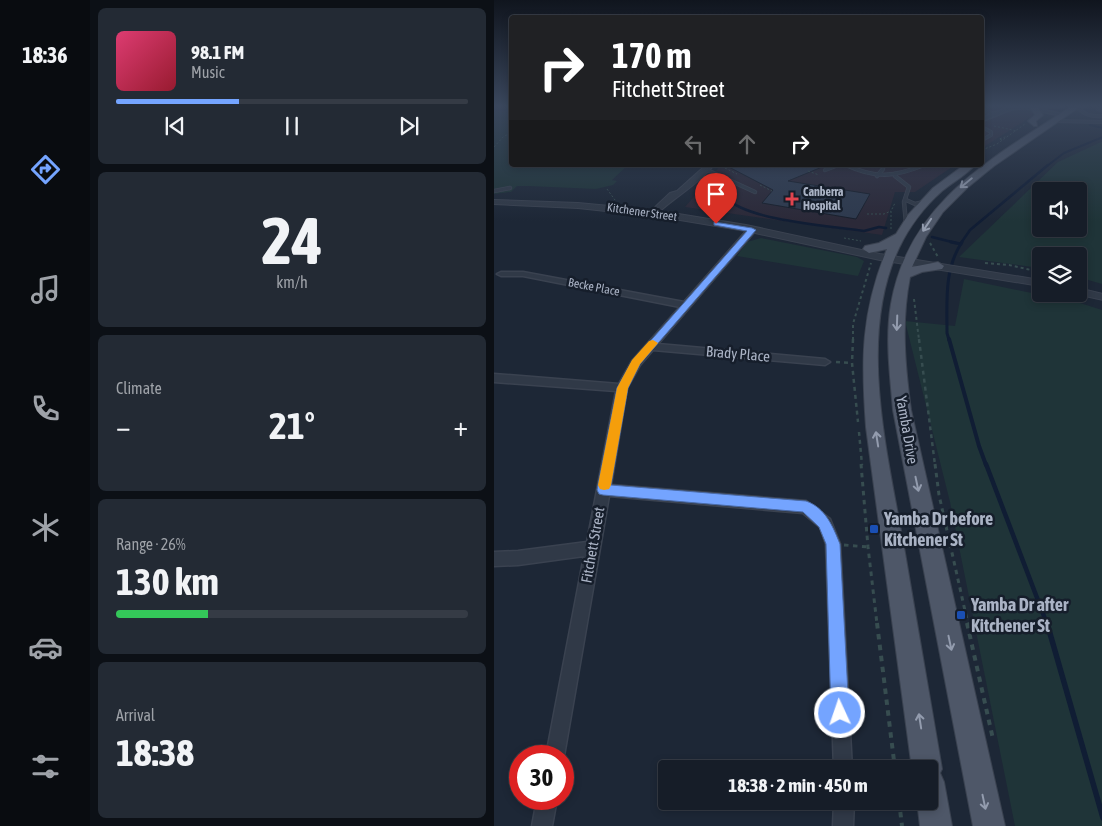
<!DOCTYPE html>
<meta charset="utf-8">
<style>
body{margin:0;font-family:"Asap Condensed",sans-serif;background:#232a34;color:#f1f3f6;height:100vh;display:flex;flex-direction:column;font-size:19px;white-space:nowrap}
*{box-sizing:border-box;margin:0}
p{font-size:16px;color:#9ea2a8}
.icon{flex:none;width:28px;height:28px;fill:none;stroke:currentColor;stroke-width:2;stroke-linecap:round;stroke-linejoin:round}
.map{position:relative;flex:1;overflow:hidden}
.details{display:flex;flex-direction:column;gap:8px;padding:8px;background:#0c1016;width:404px}
.details>*{flex:none}
.banner{position:absolute;left:15px;top:15px;width:475px;height:152px;border-radius:5px;box-shadow:0 2px 8px #0003,0 0 0 1px #353b45;background:#202124;color:#fff;overflow:hidden}
.buttons{position:absolute;left:538px;top:182px;display:grid;gap:10px}
.buttons a{display:grid;place-items:center;width:55px;height:55px;border-radius:5px;background:#161d28;box-shadow:0 2px 8px #0003,0 0 0 1px #353b45;font-size:25px}
.speed{position:absolute;left:15px;top:745px;display:flex;gap:10px;font-size:25px;font-weight:700;text-align:center}
.speed>*{display:grid;place-content:center;width:65px;height:65px;border-radius:50%;background:#161d28;box-shadow:0 2px 8px #0003,0 0 0 1px #353b45;line-height:1}
.speed .limit{border:8px solid #d22;background:#fff;color:#111}
.pin{position:absolute;display:grid;place-items:center;width:42px;height:42px;color:#fff;margin:-51px -21px;border-radius:50% 50% 50% 0;rotate:-45deg;box-shadow:0 0 5px #0007}
.pin .icon{rotate:45deg}
.me{position:absolute;width:55px;margin:-28px;rotate:357deg;stroke-linejoin:round;filter:drop-shadow(0 0 4px #0008)}
.turn{display:flex;align-items:center;gap:18px;height:105px;padding:0 20px;font-size:22px}
.turn .icon{width:65px;height:65px;stroke-width:2.5}
.turn b{display:block;font-size:35px;line-height:42px}
.lanes{display:flex;align-items:center;height:48px;padding:0 20px;background:#0003;justify-content:center;gap:25px;direction:ltr}
.lanes .off{opacity:.35}
.big{font-size:38px;font-weight:700;line-height:1.1}
.details .tile{flex:1;display:flex;flex-direction:column;justify-content:center;gap:8px;min-width:0;padding:0 18px;border-radius:8px;background:#232a34}
.details .dial{align-items:center;gap:0}
.dial b{font-size:65px;line-height:1}
.song{display:flex;align-items:center;gap:15px}
.cover{width:60px;height:60px;border-radius:8px;background:linear-gradient(135deg,hsl(340 70% 55%),hsl(350 70% 35%))}
.played{height:5px;border-radius:2px;background:linear-gradient(90deg,#74a4ff 35%,#353b45 35%)}
.keys{display:flex;justify-content:space-around;direction:ltr}
.heat{display:flex;justify-content:space-between;align-items:center;font-size:28px;direction:ltr}
.charge{height:8px;border-radius:4px;background:linear-gradient(90deg,#34c759 26%,#353b45 0)}
.trip{position:absolute;left:164px;top:760px;width:280px;height:50px;border-radius:5px;background:#161d28;box-shadow:0 2px 8px #0003,0 0 0 1px #353b45;font-weight:700;line-height:50px;text-align:center}
main{display:flex;flex:1;min-height:0}
.tab-bar{display:flex;flex-direction:column;width:90px;justify-content:space-around;align-items:center;background:#090c10;color:#9ea2a8}
.tab-bar .icon{width:35px;height:35px}
.tab-bar .on{color:#74a4ff}
.tab-bar b{font-size:22px;color:#f1f3f6}
.map>svg:first-child{display:block}
.medical{fill:#2b2938}
.green{fill:#1f3438;fill-rule:evenodd}
.lines{fill:none;stroke-linecap:round;stroke-linejoin:round}
.stream-far5{stroke:#101d34;stroke-width:2}
.stream-far4{stroke:#101d34;stroke-width:2.5}
.stream-far3{stroke:#101d34;stroke-width:3}
.stream-far2{stroke:#101d34;stroke-width:4}
.stream-far1{stroke:#101d34;stroke-width:4.5}
.stream{stroke:#101d34;stroke-width:5.5}
.building{fill:#2e3a4e;stroke:#18202d}
.service-far1-casing{stroke:#3a4250;stroke-width:4}
.service-casing{stroke:#3a4250;stroke-width:4.5}
.minor-casing{stroke:#3a4250;stroke-width:3}
.tertiary-casing{stroke:#3a4250;stroke-width:2}
.primary-casing{stroke:#3a4250;stroke-width:2}
.path-far4{stroke:#374d50;stroke-width:1;stroke-dasharray:2 2;stroke-linecap:butt}
.path-far3{stroke:#374d50;stroke-width:2;stroke-dasharray:3 3;stroke-linecap:butt}
.path-far2{stroke:#374d50;stroke-width:2.5;stroke-dasharray:4 4;stroke-linecap:butt}
.path-far1{stroke:#374d50;stroke-width:3;stroke-dasharray:4.5 4.5;stroke-linecap:butt}
.path{stroke:#374d50;stroke-width:4;stroke-dasharray:5.5 5.5;stroke-linecap:butt}
.service-far1{stroke:#303947;stroke-width:2.5}
.service{stroke:#303947;stroke-width:3}
.minor{fill:#303947;fill-rule:evenodd}
.tertiary{fill:#303947;fill-rule:evenodd}
.primary{fill:#4e5768;fill-rule:evenodd}
.oneway{stroke:#939cae}
.route{fill:#74a4ff;stroke:#4b6ba6}
.slow{fill:#f59e0b}
.health-dot{fill:#e0444e;stroke:#161e2b;stroke-width:2}
.transit-dot{fill:#1a4fb4;stroke:#161e2b;stroke-width:2}
.labels{text-anchor:middle;stroke-width:5;stroke-linejoin:round;paint-order:stroke}
.far-poi-label{font-size:12px;font-weight:bold;fill:#aab3c5;stroke:#161e2b;text-anchor:start}
.far-street-label{font-size:12px;fill:#aab3c5;stroke:#161e2b}
.street-label{font-size:15px;fill:#aab3c5;stroke:#161e2b}
.near-poi-label{font-size:18px;font-weight:bold;fill:#aab3c5;stroke:#161e2b;text-anchor:start}
</style>
<main>
<nav class="tab-bar">
<b>18:36</b>
<svg class="icon on" aria-label="directions" viewBox="0 0 24 24"><path d="M12 3l9 9-9 9-9-9zM9 14v-3h6M13 9l2 2-2 2"/></svg>
<svg class="icon" aria-label="music" viewBox="0 0 24 24"><path d="M9 18V5l10-2v13"/><circle cx="6" cy="18" r="3"/><circle cx="16" cy="16" r="3"/></svg>
<svg class="icon" aria-label="phone" viewBox="0 0 24 24"><path d="M5 4h4l2 5-3 2q2 4 5 5l2-3 5 2v4C11 20 4 13 5 4z"/></svg>
<svg class="icon" aria-label="climate" viewBox="0 0 24 24"><path d="M12 3v18M4 7l16 10M4 17L20 7"/></svg>
<svg class="icon" aria-label="car" viewBox="0 0 24 24"><path d="M5 17H2v-5l4-1 3-4h7l3 4 3 1v5h-3M9 17h6M6 11h13"/><circle cx="7" cy="17" r="2"/><circle cx="17" cy="17" r="2"/></svg>
<svg class="icon" aria-label="filters" viewBox="0 0 24 24"><path d="M4 7h16M4 17h16"/><circle cx="9" cy="7" r="2"/><circle cx="15" cy="17" r="2"/></svg>
</nav>
<section class="details">
<div class="tile">
<div class="song"><i class="cover"></i><div><b>98.1 FM</b><p>Music</p></div></div>
<div class="played"></div>
<div class="keys"><svg class="icon" aria-label="previous" viewBox="0 0 24 24"><path d="M18 5L8 12l10 7zM5 5v14"/></svg><svg class="icon" aria-label="pause" viewBox="0 0 24 24"><path d="M8 5v14M16 5v14"/></svg><svg class="icon" aria-label="next" viewBox="0 0 24 24"><path d="M6 5l10 7-10 7zM19 5v14"/></svg></div>
</div>
<div class="tile dial"><b>24</b><p>km/h</p></div>
<div class="tile"><p>Climate</p>
<div class="heat"><a>−</a><b class="big">21°</b><a>+</a></div>
</div>
<div class="tile"><p>Range · 26%</p><b class="big">130 km</b><div class="charge"></div></div>
<div class="tile"><p>Arrival</p><b class="big">18:38</b></div>
</section>
<div class="map">
<svg width="609" height="826" viewBox="0 0 609 826">
<rect width="100%" height="100%" fill="#1d2736"/>
<g class="medical">
<path d="M488,106h60l-9,5 -1,5 -50,32z"/>
<path d="M227,165h234l-40,27h-20l-13,43 -197,-28z"/>
</g>
<g class="green">
<path d="M17,110l1,55h116l-16,15 5,1 -4,4 -17,4 -68,-3h-11l-6,6 -17,2v-82z"/>
<path d="M609,141l-1,143 -24,-7v-21h-38v12l-81,-11 99,-95zM584,191v38h-38v-38z"/>
<path d="M267,238l96,19 7,4 -6,15 -121,-20 10,-14z"/>
<path d="M470,279l116,24 22,7v516h-87l-65,-324 -45,-181 50,5z"/>
</g>
<g class="lines">
<g class="stream-far5">
<path d="M596,125l13,3"/>
<path d="M553,166l17,-13 39,-16"/>
</g>
<g class="stream-far4">
<path d="M214,183l21,7"/>
<path d="M239,188l-7,4v6c23,23 105,28 138,33l15,-4 7,1"/>
<path d="M438,237l24,6"/>
<path d="M467,243l9,-13 78,-65"/>
</g>
<g class="stream-far3">
<path d="M457,242l10,2"/>
<path d="M455,340l-2,-7c0,-32 -3,-64 15,-91"/>
</g>
<path class="stream-far2" d="M455,339l30,107 7,19"/>
<path class="stream-far1" d="M492,464l61,160"/>
<path class="stream" d="M553,623l56,195"/>
</g>
<path class="building" d="M231,165h102l-39,16 82,13 -14,25 -94,-16 11,-13z"/>
<g class="lines">
<g class="service-far1-casing">
<g id="service-far1">
<path d="M590,106l-5,3c7,7 15,8 24,7"/>
<path d="M604,109l5,2"/>
<path d="M491,111l10,3"/>
<path d="M561,121l48,1"/>
<path d="M488,127l9,5v3l-7,4"/>
<path d="M352,165l3,1"/>
<path d="M341,166l3,-1"/>
<path d="M427,166l3,-1"/>
</g>
</g>
<g class="service-casing">
<g id="service">
<path d="M352,165c30,14 48,12 78,0"/>
<path d="M213,170l48,22"/>
<path d="M331,170l13,-5"/>
<path d="M383,176l6,-7"/>
<path d="M401,176l14,11 -5,15 2,21"/>
<path d="M0,191l16,-3"/>
<path d="M412,200l9,4 9,-2"/>
</g>
</g>
<g class="minor-casing">
<g id="minor">
<path d="M533,106l38,9 -2,1 -37,-8 -14,1 -30,12v-3l27,-11z"/>
<path d="M255,228l7,2 -98,114 167,15 5,3 -5,3 -172,-15 -13,15 -13,23 -16,97 195,16 24,18 10,25 12,225h-18l-8,-225 -6,-17 -17,-14 -194,-17 -45,260 -1,4v-4h-17l38,-200 -66,9 -24,1v-14l24,-1 69,-9 29,-151 -122,-9v-8l125,10 13,-23 48,-54 -157,-31h-22l-4,-2 4,-2h22l161,30z"/>
<path d="M43,799h20l-5,27h-20z"/>
<path d="M340,801h20l-1,25h-20z"/>
</g>
</g>
<g class="tertiary-casing">
<g id="tertiary">
<path d="M212,165h8c-16,19 -36,30 -54,46l86,14 134,29 160,26v6l-160,-26 -134,-29 -84,-14 -84,-9 -84,-4v-4l84,3 74,7 18,-17 7,-2z"/>
<path d="M584,288l25,6v6l-27,-6z"/>
</g>
</g>
<g class="primary-casing">
<g id="primary">
<path d="M535,106h35l-4,2h-22l5,7 -7,6 1,5h-3l-6,-5 7,-6z"/>
<path d="M578,106h9l-87,60 -27,22 -24,24 -17,25 -14,30 26,-5 6,4 -2,3 -20,3 -12,5c-9,45 -5,88 1,133l94,416h-32l-80,-416c-3,-35 -8,-72 -2,-106 18,-103 102,-146 181,-198z"/>
<path d="M470,165h11c-9,10 -22,17 -33,26 -17,15 -33,36 -43,57 -43,91 -10,211 6,305 12,72 25,144 37,216l-2,4 4,9 8,44h-32l-3,-25h12v-32h-17l-46,-342c-5,-68 -5,-114 21,-178l-18,4 -6,-4 2,-3 14,-3 17,-9 12,-19 25,-27z"/>
</g>
</g>
<g class="path-far4">
<path d="M500,126l23,5"/>
<path d="M508,140l-3,-1 9,-3"/>
<path d="M0,147l10,-11 8,-3"/>
<path d="M488,150l15,-6 28,-20"/>
<path d="M231,168l12,6"/>
<path d="M314,171l11,4"/>
<path d="M266,185l12,6"/>
<path d="M113,189l8,11"/>
<path d="M320,193l6,-7"/>
<path d="M373,214h17l7,-3"/>
<path d="M397,229v-18l4,-8"/>
<path d="M350,238l17,3"/>
</g>
<g class="path-far3">
<path d="M436,243l8,14"/>
<path d="M491,263l24,2 31,7"/>
<path d="M554,294l25,6"/>
<path d="M420,299l5,41"/>
<path d="M359,340v-16l18,-61"/>
</g>
<g class="path-far2">
<path d="M359,339l-1,24 6,59"/>
<path d="M425,339l16,126"/>
<path d="M342,362l16,1"/>
<path d="M365,432l3,33"/>
</g>
<g class="path-far1">
<path d="M367,464l7,83 9,77"/>
<path d="M441,464l4,31 29,129"/>
<path d="M350,545l24,2"/>
</g>
<g class="path">
<path d="M383,623l18,146"/>
<path d="M473,623l26,116"/>
<path d="M405,801l3,25"/>
</g>
<use href="#service-far1" class="service-far1"/>
<use href="#service" class="service"/>
<use href="#minor" class="minor"/>
<use href="#tertiary" class="tertiary"/>
<use href="#primary" class="primary"/>
</g>
<defs><path id="oneway-shaft" d="M-6 0H5M1.5-3L5.5 0L1.5 3" fill="none" stroke-width="1.6" stroke-linecap="round" stroke-linejoin="round" transform="scale(1.25)"/></defs>
<g class="oneway">
<use href="#oneway-shaft" transform="translate(472 183) rotate(141)"/>
<use href="#oneway-shaft" transform="translate(433 225) rotate(124)"/>
<use href="#oneway-shaft" transform="translate(403 323) rotate(92)"/>
<use href="#oneway-shaft" transform="translate(383 439) rotate(-99)"/>
<use href="#oneway-shaft" transform="translate(423 484) rotate(78)"/>
<use href="#oneway-shaft" transform="translate(456 643) rotate(78)"/>
<use href="#oneway-shaft" transform="translate(426 721) rotate(-99)"/>
<use href="#oneway-shaft" transform="translate(490 802) rotate(78)"/>
</g>
<linearGradient id="sky" x2="0" y2="1"><stop stop-color="#10151e"/><stop offset="0.48" stop-color="#3a475d"/><stop offset="1" stop-color="#3a475d" stop-opacity="0"/></linearGradient>
<rect width="609" height="221" fill="url(#sky)"/>
<path class="route" d="M220,222l38,6 4,2 -116,134 -12,24 -17,97 195,16c20,7 27,26 34,43l9,169 -2,6 -7,3 -6,-3 -3,-6 -5,-169 -7,-17 -16,-15 -200,-17 -4,-1 -2,-4 20,-102 14,-25 116,-132 -33,-6z"/>
<path class="slow" d="M159,340l5,3 -18,21 -12,24 -17,97 -2,4 -5,1 -4,-1 -2,-4 19,-97 15,-28 17,-19z"/>
<path class="health-dot" d="M295.5 191.5h5v5h5v5h-5v5h-5v-5h-5v-5h5z"/>
<g class="transit-dot">
<rect x="375" y="524" width="10" height="10" rx="2.5"/>
<rect x="462" y="610" width="10" height="10" rx="2.5"/>
</g>
<g class="labels">
<g class="far-poi-label">
<text x="309" y="196">Canberra<tspan x="309" dy="14">Hospital</tspan></text>
</g>
<g class="far-street-label">
<text transform="translate(148 212) rotate(8)" y="4">Kitchener Street</text>
<text transform="translate(100 287) rotate(11)" y="4">Becke Place</text>
</g>
<g class="street-label">
<text transform="translate(244 354) rotate(5)" y="5">Brady Place</text>
<text transform="translate(413 430) rotate(80)" y="5">Yamba Drive</text>
<text transform="translate(99 545) rotate(-80)" y="5">Fitchett Street</text>
</g>
<g class="near-poi-label">
<text x="390" y="525">Yamba Dr before<tspan x="390" dy="21">Kitchener St</tspan></text>
<text x="477" y="611">Yamba Dr after<tspan x="477" dy="21">Kitchener St</tspan></text>
</g>
</g>
</svg>
<div class="buttons">
<a><svg class="icon" aria-label="sound" viewBox="0 0 24 24"><path d="M4 9h4l5-4v14l-5-4H4zM17 9q2 3 0 6"/></svg></a>
<a><svg class="icon" aria-label="layers" viewBox="0 0 24 24"><path d="M12 4l9 5-9 5-9-5zM3 14l9 5 9-5"/></svg></a>
</div>
<div class="speed"><div class="limit">30</div></div>
<div class="pin" style="left:222px;top:224px;background:#d93025"><svg class="icon" aria-label="arrive" viewBox="0 0 24 24"><path d="M6 21V4h12l-3 4 3 4H6"/></svg></div>
<svg class="me" style="left:346px;top:713px" viewBox="-20 -20 40 40"><circle r="17" fill="#74a4ff" stroke="#fff" stroke-width="3"/><path d="M0-11L8 9 0 5-8 9z" fill="#fff"/></svg>
<div class="trip">18:38 · 2 min · 450 m</div>
<div class="banner">
<div class="turn"><svg class="icon" aria-label="right" viewBox="0 0 24 24"><path d="M7 20v-9h11M14 6l5 5-5 5"/></svg><div><b>170 m</b>Fitchett Street</div></div>
<div class="lanes"><svg class="icon off" aria-label="left" viewBox="0 0 24 24"><path d="M17 20v-9H6M10 6l-5 5 5 5"/></svg><svg class="icon off" aria-label="ahead" viewBox="0 0 24 24"><path d="M12 20V5M6 11l6-6 6 6"/></svg><svg class="icon" aria-label="right" viewBox="0 0 24 24"><path d="M7 20v-9h11M14 6l5 5-5 5"/></svg></div>
</div>
</div>
</main>
